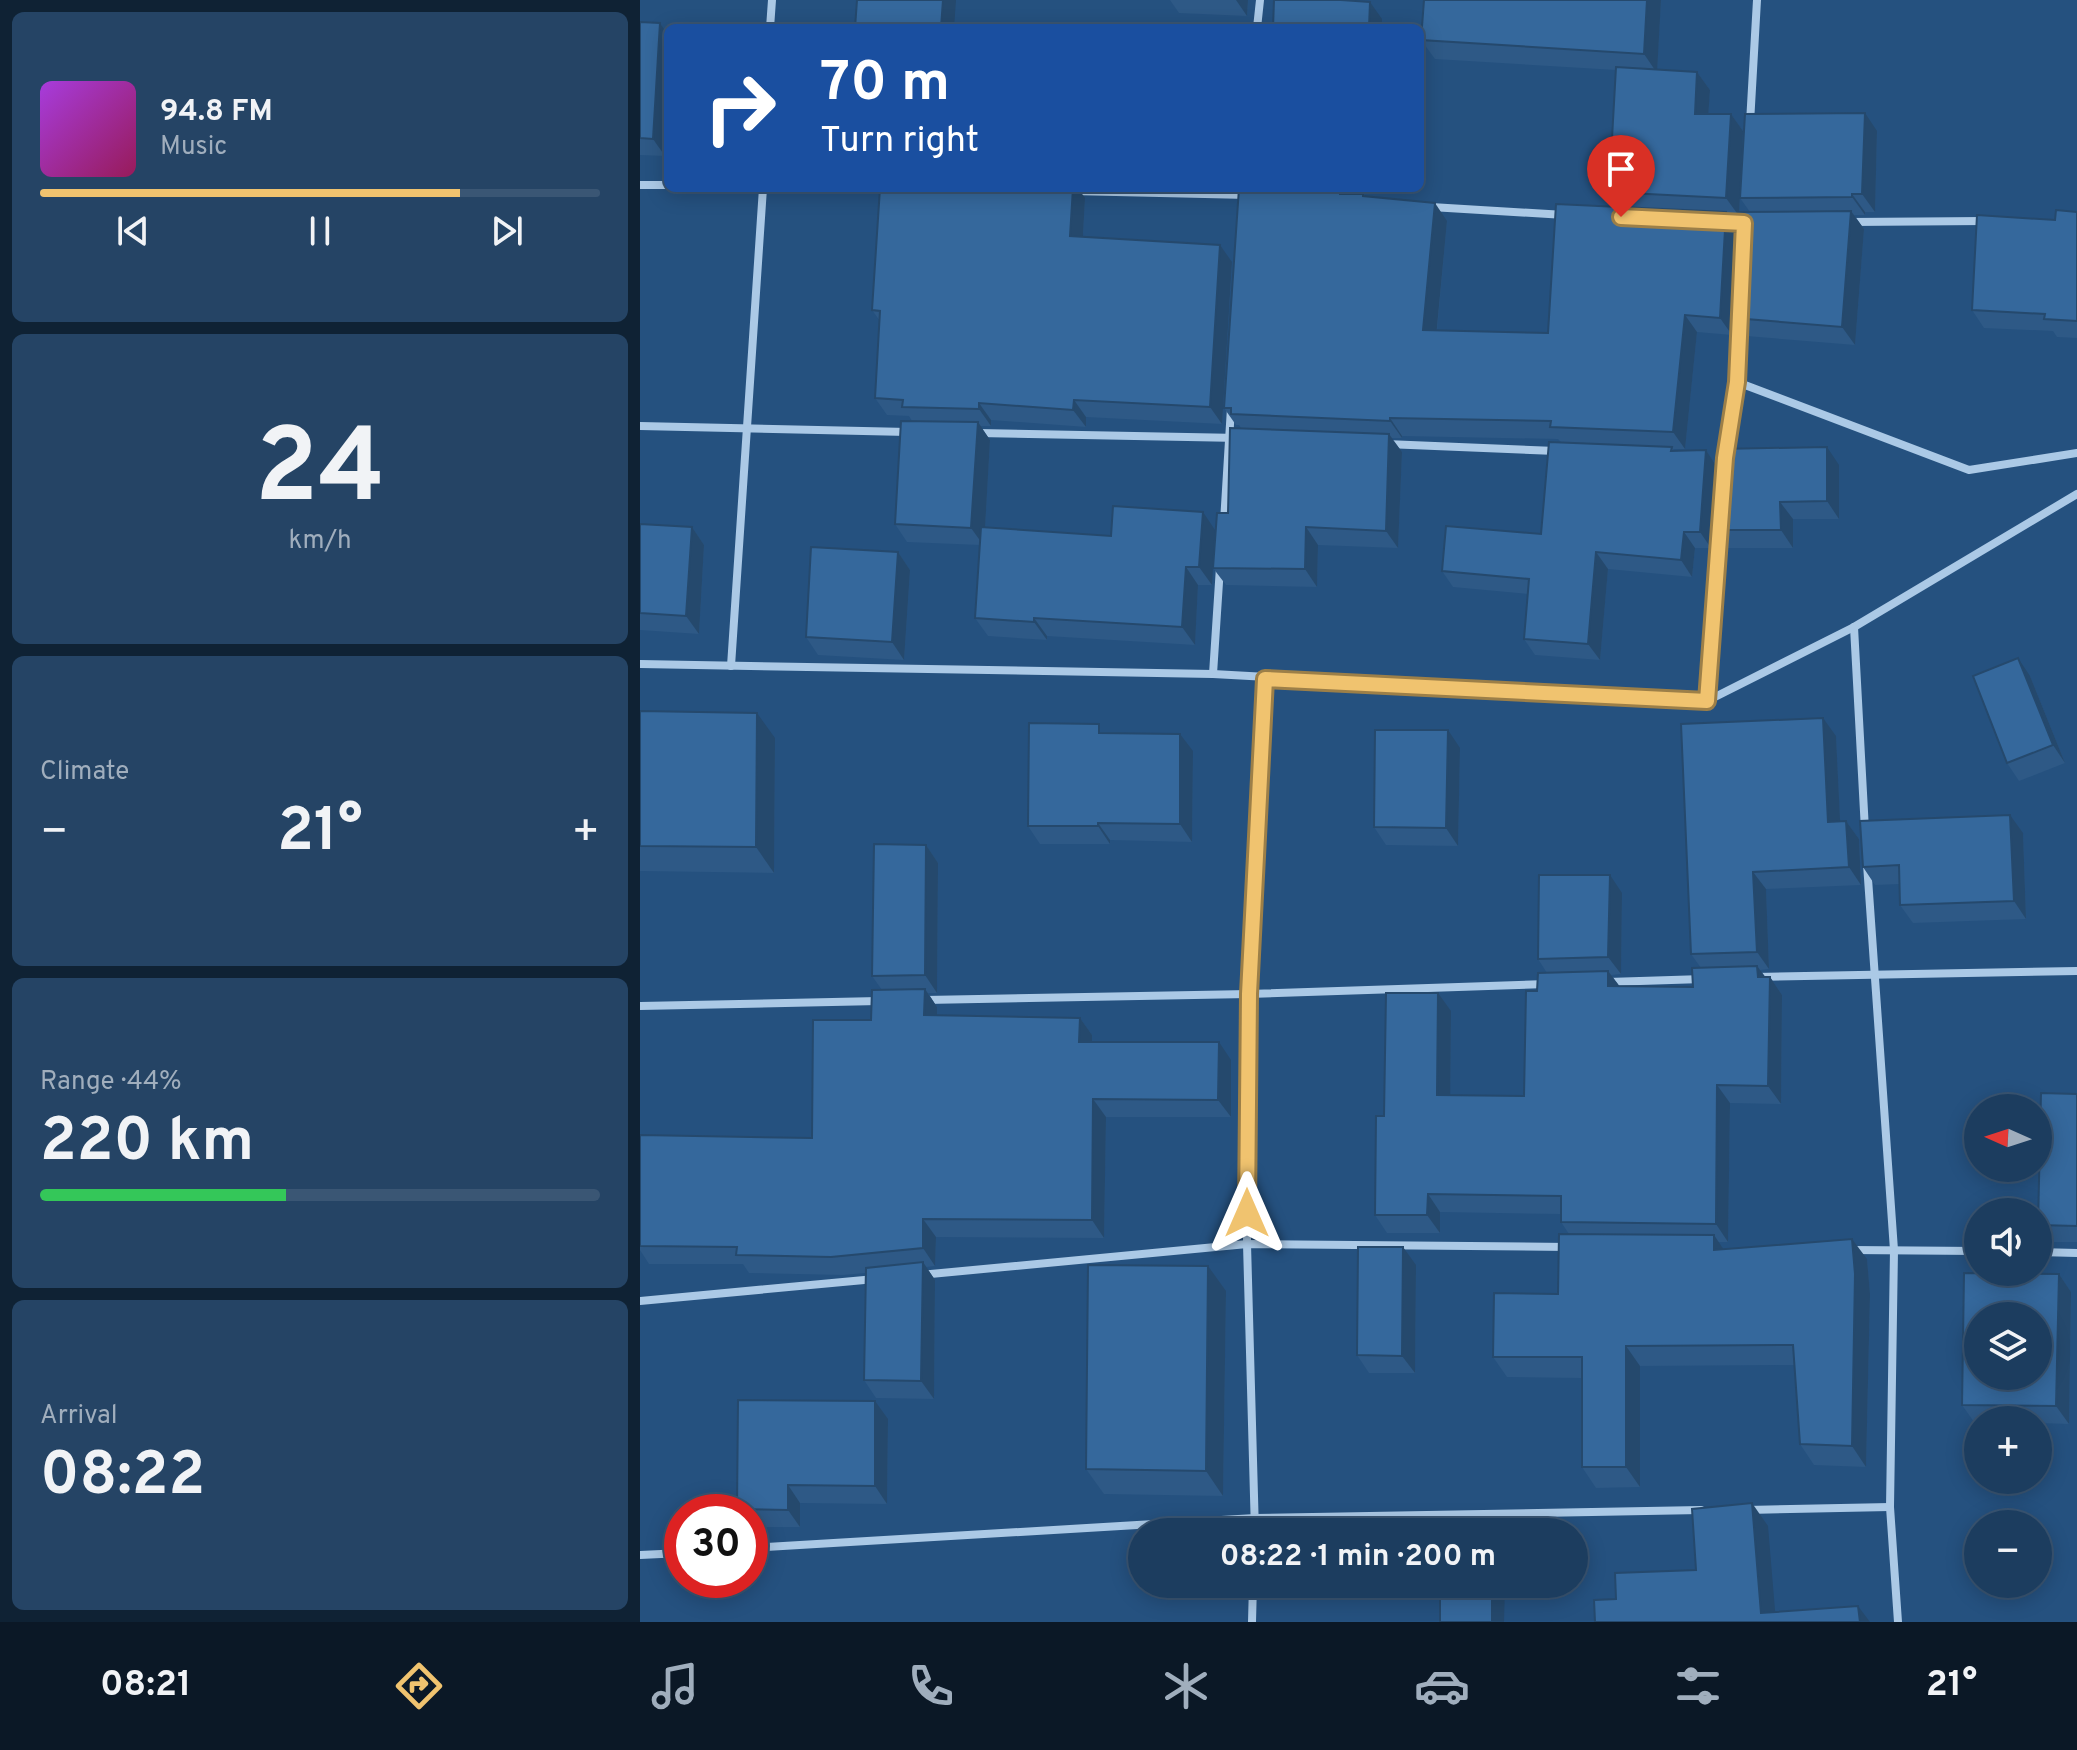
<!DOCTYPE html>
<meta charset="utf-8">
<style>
body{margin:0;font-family:Overpass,sans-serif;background:#254465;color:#f1f3f6;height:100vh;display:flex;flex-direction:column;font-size:30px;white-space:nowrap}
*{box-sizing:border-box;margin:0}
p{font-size:26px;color:#a0aebd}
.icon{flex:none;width:44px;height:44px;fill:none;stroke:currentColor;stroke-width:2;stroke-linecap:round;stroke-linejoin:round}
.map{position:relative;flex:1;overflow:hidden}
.side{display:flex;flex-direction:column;gap:12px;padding:12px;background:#0f2234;width:640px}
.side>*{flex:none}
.banner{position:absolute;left:24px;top:24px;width:760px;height:168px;border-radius:12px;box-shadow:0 4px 20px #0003,0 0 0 2px #3a5674;background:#1a4fa0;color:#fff;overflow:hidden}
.needle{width:52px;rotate:273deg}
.buttons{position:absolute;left:1324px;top:1094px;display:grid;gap:16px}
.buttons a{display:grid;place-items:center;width:88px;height:88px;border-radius:50%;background:#1c3d5f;box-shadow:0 4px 20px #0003,0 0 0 2px #3a5674;font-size:40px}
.speed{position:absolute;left:24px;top:1494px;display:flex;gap:16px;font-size:40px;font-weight:700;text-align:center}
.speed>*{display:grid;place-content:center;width:104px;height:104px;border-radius:50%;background:#1c3d5f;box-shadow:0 4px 20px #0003,0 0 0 2px #3a5674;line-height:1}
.speed .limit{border:12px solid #d22;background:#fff;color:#111}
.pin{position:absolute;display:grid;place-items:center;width:68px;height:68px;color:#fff;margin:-82px -34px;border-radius:50% 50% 50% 0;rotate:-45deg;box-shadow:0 0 8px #0007}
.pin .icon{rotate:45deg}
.me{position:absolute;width:88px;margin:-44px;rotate:0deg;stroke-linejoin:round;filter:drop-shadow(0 0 6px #0008)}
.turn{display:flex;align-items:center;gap:28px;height:168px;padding:0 24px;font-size:36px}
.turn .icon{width:104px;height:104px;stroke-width:2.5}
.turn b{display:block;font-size:56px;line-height:68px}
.big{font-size:60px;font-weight:700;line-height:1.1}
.side .tile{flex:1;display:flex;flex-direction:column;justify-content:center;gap:12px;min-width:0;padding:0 28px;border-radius:12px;background:#254465}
.side .dial{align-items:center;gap:0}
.dial b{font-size:104px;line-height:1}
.song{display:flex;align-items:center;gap:24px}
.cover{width:96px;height:96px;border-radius:12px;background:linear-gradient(135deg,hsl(280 70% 55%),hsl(330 70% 35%))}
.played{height:8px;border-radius:4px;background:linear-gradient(90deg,#f0c36f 75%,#3a5674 75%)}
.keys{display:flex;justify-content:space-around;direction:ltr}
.heat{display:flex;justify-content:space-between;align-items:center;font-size:44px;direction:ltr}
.charge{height:12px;border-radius:6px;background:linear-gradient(90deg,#34c759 44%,#3a5674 0)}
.trip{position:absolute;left:488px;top:1518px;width:460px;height:80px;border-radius:40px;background:#1c3d5f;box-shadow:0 4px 20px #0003,0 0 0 2px #3a5674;font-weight:700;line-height:80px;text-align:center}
.tab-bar{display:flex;height:128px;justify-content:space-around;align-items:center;background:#0b1826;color:#a0aebd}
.tab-bar .icon{width:56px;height:56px}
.tab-bar .on{color:#f0c36f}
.tab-bar b{font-size:36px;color:#f1f3f6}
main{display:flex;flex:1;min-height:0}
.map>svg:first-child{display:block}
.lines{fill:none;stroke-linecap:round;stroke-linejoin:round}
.minor{stroke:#abc9e6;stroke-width:8}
.wall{fill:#2e5986}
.shaded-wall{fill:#25496d}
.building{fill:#35689c;stroke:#25496d;stroke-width:2;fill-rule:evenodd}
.route-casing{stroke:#9c7f48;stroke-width:20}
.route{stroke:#f0c36f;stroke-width:14}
</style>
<main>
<section class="side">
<div class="tile">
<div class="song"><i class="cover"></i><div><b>94.8 FM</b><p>Music</p></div></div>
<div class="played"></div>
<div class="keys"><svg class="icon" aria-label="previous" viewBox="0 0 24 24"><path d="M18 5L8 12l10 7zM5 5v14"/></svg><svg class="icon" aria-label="pause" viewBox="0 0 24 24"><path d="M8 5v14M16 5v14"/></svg><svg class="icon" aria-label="next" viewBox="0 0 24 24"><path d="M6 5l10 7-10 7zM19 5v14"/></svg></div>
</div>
<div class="tile dial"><b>24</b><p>km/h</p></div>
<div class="tile"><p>Climate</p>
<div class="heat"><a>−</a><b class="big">21°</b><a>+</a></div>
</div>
<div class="tile"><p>Range · 44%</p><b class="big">220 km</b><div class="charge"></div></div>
<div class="tile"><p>Arrival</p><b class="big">08:22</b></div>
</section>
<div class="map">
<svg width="1437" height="1622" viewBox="0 0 1437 1622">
<rect width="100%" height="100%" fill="#25517f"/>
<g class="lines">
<g class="minor">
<path d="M130,28l2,-28"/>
<path d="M617,28l3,-28"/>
<path d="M1110,123l7,-123"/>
<path d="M0,185h28"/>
<path d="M431,191l178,4"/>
<path d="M791,207l134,8"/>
<path d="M1210,222l135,-1"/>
<path d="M1097,382l232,88 108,-17"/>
<path d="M0,426l268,6"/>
<path d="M338,433l262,5"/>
<path d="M746,444l170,7"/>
<path d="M1085,458l12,-76 3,-66"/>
<path d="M584,522l7,-114"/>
<path d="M1214,627l11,203"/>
<path d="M0,664l573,10 494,27 147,-74 223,-133"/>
<path d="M91,666l32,-478"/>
<path d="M573,674l7,-107"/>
<path d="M1067,701l12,-170"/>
<path d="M1227,864l27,386 -4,257 8,115"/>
<path d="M1116,977l321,-6"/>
<path d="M968,982l95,-3"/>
<path d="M285,1000l324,-6 298,-10"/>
<path d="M0,1006l239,-5"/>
<path d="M1211,1250l127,1"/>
<path d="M1398,1252l39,1"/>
<path d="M280,1275l327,-31 322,3"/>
<path d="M0,1301l235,-22"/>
<path d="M1107,1510l143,-3"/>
<path d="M615,1532l-8,-288 2,-250 16,-315"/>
<path d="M110,1548l505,-30 446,-8"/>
<path d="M0,1555l42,-2"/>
<path d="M612,1622l1,-38"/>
</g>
</g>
<g class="wall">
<path d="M530,0h78l-1,16 -68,-3z"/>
<path d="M784,0h237l-4,70 40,2 13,18 -2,24h23l12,17 -4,85 -11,-1 4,120 -35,-3 -12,117h-12l1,2 32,-1 11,17 -6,81h-16l-3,29 -84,-8 -8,91 -65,-5 -11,-16 4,-45 -75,-7 -11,-16 99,-37 20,-92 -3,-3 -156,-3v2h-11l11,14 -4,96 -80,-3 -1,42 -91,-2 -13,-17 15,-55 13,-85 -2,-3h-3l-12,-17 15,-220h115l-1,6h10l2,2 82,25 -10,110 111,2 71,-126 -10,-15 7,-122 -181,-11 -14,-19z"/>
<path d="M0,22l20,1 8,12v80l-3,41 -25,-1z"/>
<path d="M1237,131l-2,81h-10v3h-11l10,14 -9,116 -109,-9 -12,-18 16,-106 -10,-14z"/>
<path d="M445,198l-2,38 149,26 -10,162 -136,-7v10l-95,-7v6h-11l10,14 -5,88 126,8 92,-24 9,73h-14l-3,60 -148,-9v4l-59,-4 -13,-18 5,-73 -73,-3 -12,-18 17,-103 -3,-5 -22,-1 -12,-17 5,-77 -8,-11z"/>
<path d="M1437,212v126l-20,-1 -4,-6 -69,-3 -12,-18 83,-90z"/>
<path d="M1199,465v54h-46v29h-68l-12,-18z"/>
<path d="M0,524l52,3 12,18 -5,89 -59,-4z"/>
<path d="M258,552l12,18 -6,90 -86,-5 -12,-18z"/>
<path d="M1390,676l35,87 -46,18 -12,-18z"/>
<path d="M0,711l135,27 -1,135 -134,-2z"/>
<path d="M465,733l88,18 -1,91 -82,-2v4h-70l-12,-18z"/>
<path d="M1196,736l4,86 6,-1 13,18 2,46 -95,4 3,80 -9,1 5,7h5l12,18 -1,109 -51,-1 -2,139h-10l5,7 144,10 3,35 -4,173 -52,-2 -14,-21 -5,-79 -155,1v121l-44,1 -14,-21v-89l-75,-1 -14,-20 65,-63 11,-60 -8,-12v-8l-121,-2v21h-53l-12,-18 9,-99 67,-105 -1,84 74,1 13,-105 10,-18 -9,-14 84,-66 -1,81 -10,1 8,11 74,1 8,-19 -10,-14z"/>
<path d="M820,748l-2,98 -72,-1 -12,-18z"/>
<path d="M1383,833l3,86 -113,4 -13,-18v-21l-25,1 -12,-18z"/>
<path d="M286,845l12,18 -1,130h-9l9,14v8l143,3 12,17v7l139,18v57h-125l-2,121 -168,-1 -1,29 -9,1 9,13 -1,119 -58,-1 -12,-18 1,-107 -22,2 -94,-2 -6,-9h-94l-9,-14v-4l172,-108 59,-118 11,-30 -10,-14z"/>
<path d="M1437,1094v148h-27l-12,-17z"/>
<path d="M776,1265l-1,108h-46l-12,-18z"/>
<path d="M1419,1274l12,18 -2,132 -31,-1v-3h-60v2h-4l-12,-17z"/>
<path d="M586,1291l-3,205 -119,-2 -18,-25z"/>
<path d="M248,1419l-1,85 -87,-1v24h-50v-15h-12l-1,-3z"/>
</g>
<g class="shaded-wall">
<path d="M303,0h13l-2,28h-13z"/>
<path d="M596,0h12l-1,16z"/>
<path d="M1007,0h14l-4,73 -13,-19z"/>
<path d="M730,2l12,17v9h-13z"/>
<path d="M20,23l8,12v80l-3,41 -12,-17z"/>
<path d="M1057,72l13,18 -3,42 -12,-18z"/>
<path d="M1225,113l12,18 -2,81 -13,-18z"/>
<path d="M1091,114l12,17 -4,85 -13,-18z"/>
<path d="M433,188h5l7,10 -3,55 -12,-17z"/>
<path d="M1212,194l13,18v3l-13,-18z"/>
<path d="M795,203l12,18 -12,127 -12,-18z"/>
<path d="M1211,211l13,18 -9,116 -13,-18z"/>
<path d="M1086,212l12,18 -6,105 -12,-17z"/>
<path d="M580,245l12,17 -10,162 -12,-17z"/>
<path d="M1045,315l12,17 -12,117 -12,-17z"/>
<path d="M434,400l12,17v10l-13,-17z"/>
<path d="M339,403l12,17v6l-12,-17z"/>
<path d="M750,418l12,18v2l-12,-17z"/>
<path d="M338,422l12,18 -6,106 -13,-18z"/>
<path d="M749,434l13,18 -4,96 -12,-17z"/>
<path d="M1187,447l12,18v54l-12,-18z"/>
<path d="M1066,450l11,17 -6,81 -11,-16z"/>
<path d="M1140,502l13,17v29l-12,-18z"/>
<path d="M563,512l12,18 -3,55 -13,-18z"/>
<path d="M52,527l12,18 -5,89 -13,-18z"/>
<path d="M666,527l12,18 -1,42 -12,-18z"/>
<path d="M1044,532l11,16 -3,29 -11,-17z"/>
<path d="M258,552l12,18 -6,90 -12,-18z"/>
<path d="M956,552l12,17 -8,91 -12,-16z"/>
<path d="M546,567l12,18 -3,60 -13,-18z"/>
<path d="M394,618l13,18v4l-13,-18z"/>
<path d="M1378,658l12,18 35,87 -12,-18z"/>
<path d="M117,713l18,25 -1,135 -18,-26z"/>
<path d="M1183,718l13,18 5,104 -13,-18z"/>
<path d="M808,730l12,18 -2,98 -12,-18z"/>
<path d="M540,734l13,17 -1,91 -12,-18z"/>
<path d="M1370,815l13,18 3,86 -12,-18z"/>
<path d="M1206,821l13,18 2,46 -12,-18z"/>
<path d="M458,823l12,17v4l-12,-18z"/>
<path d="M286,845l12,18 -1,130 -12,-18z"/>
<path d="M1113,872l13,17 3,80 -12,-17z"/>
<path d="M970,875l12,18 -1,81 -13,-17z"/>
<path d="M1117,966l13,17v-6l12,18 -1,109 -13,-18z"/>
<path d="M968,971l13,17 -13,-2z"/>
<path d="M285,989l12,18v26l-13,-18z"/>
<path d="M798,993l13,18 -1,102 -13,-18z"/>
<path d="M440,1018l12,17v25l-13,-18z"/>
<path d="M579,1042l12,18v57l-13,-17z"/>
<path d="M1077,1085l13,18 -2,139 -12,-18z"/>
<path d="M453,1099l13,18 -2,121 -12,-18z"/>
<path d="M788,1194l12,18v21l-13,-18z"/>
<path d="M283,1219l13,18 -1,29 -12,-18z"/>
<path d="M1074,1235l14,21 -14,-6z"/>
<path d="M1212,1239l15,20 3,35 -4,173 -14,-21z"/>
<path d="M763,1247l13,18 -1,108 -13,-17z"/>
<path d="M283,1262l12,18 -1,119 -13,-18z"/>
<path d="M568,1266l18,25 -3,205 -17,-25z"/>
<path d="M1419,1274l12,18 -2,132 -13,-18z"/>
<path d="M986,1346l14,20v121l-14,-20z"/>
<path d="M235,1401l13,18 -1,85 -12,-18z"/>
<path d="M148,1485l12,18v24l-12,-17z"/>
<path d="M1112,1503l16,23 8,96 -15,-9z"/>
<path d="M852,1584h13l-1,38h-12z"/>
<path d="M1218,1606l12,16h-10z"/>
</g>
<g class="building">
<path d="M217,0h86l-2,28h-86z"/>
<path d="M634,0h67l29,2 -1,26h-96z"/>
<path d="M784,0h223l-3,54 -223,-14z"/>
<path d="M0,22l20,1 -7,116 -13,-1z"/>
<path d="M976,67l81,5 -2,42h36l-5,84 -117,-6z"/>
<path d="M1225,113l-3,81h-10v3l-112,1 5,-84z"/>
<path d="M240,188h193l-3,48 150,9 -10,162 -136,-7 -1,10 -94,-7v6l-77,-2 1,-7 -28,-2 5,-87 -8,-1z"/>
<path d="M599,188h57l44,3v3h23v2l72,7 -12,127 125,3 8,-129 170,8 -6,106 -35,-3 -12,117 -123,-5 1,-6 -161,-3v3l-159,-7v-6h-7z"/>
<path d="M1416,210l21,2v109l-33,-2 1,-5 -73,-4 5,-95 78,5z"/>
<path d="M1211,211l-9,116 -108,-9 5,-106z"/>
<path d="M261,421l77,1 -7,106 -76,-4z"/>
<path d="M590,428l159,6 -3,97 -80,-4 -1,42 -92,-1 4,-55h11z"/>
<path d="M909,442l123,5 -1,4 35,-1 -6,82h-16l-3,28 -85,-8 -8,92 -64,-5 5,-60 -87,-8 4,-45 95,8z"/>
<path d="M1187,447v54l-47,1 1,28h-68l6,-81z"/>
<path d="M473,506l90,6 -4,55h-13l-4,60 -148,-9v4l-59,-4 6,-91 130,9z"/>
<path d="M0,524l52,3 -6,89 -46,-3z"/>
<path d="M171,547l87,5 -6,90 -86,-5z"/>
<path d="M1378,658l35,87 -46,18 -34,-87z"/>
<path d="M0,711l117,2 -1,134 -116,-1z"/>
<path d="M1183,718l5,104 18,-1 3,46 -96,5 4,80 -66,2 -10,-230z"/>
<path d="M389,723l70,1v9l81,1v90l-82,-1v3h-70z"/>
<path d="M735,730h73l-2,98 -72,-1z"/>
<path d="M1370,815l4,86 -114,4 -1,-40 -36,2 -3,-46z"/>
<path d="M234,844l52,1 -1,130 -53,1z"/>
<path d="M899,875h71l-2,82 -70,2z"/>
<path d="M1117,966l1,11h12l-2,109 -51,-1 -1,139 -155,-2v-26l-133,-2 -1,21h-52l1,-99h8l2,-123h52l-1,102 87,1 2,-105h11l1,-18 70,-2v15l85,1 -1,-19z"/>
<path d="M285,989l-1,26 156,3 -1,24h140l-1,58 -125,-1 -1,121 -169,-1v29l-92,9 -95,-2 1,-8 -97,-1v-111l172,3 1,-118h58l1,-30z"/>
<path d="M1401,1093l36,1v132l-39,-1z"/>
<path d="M919,1234l155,1v15l138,-11 3,35 -3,172 -52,-2 -7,-99 -167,1v121h-44v-110h-89l1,-64 64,1z"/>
<path d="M718,1247h45l-1,109 -45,-1z"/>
<path d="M283,1262l-2,119 -57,-1 2,-112z"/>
<path d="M448,1265l120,1 -2,205 -120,-2z"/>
<path d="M1324,1273l95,1 -3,132 -94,-1zM1338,1316h60v60h-60z"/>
<path d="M98,1400l137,1v85l-87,-1v25l-51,-1z"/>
<path d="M1112,1503l9,110 97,-7 2,16h-265l-1,-22 22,-1 -1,-26 81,-3 -4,-61z"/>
<rect x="800" y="1584" width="52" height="38"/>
</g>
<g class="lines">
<g class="route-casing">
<path id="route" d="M607,1213l2,-219 16,-315 442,22 18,-243 12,-76 7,-159 -123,-6"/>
</g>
<use href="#route" class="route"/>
</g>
</svg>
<div class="buttons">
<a><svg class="needle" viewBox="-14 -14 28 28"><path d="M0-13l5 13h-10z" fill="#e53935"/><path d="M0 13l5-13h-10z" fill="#a0aebd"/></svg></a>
<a><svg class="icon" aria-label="sound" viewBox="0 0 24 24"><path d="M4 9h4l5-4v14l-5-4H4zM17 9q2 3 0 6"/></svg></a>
<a><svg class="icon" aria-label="layers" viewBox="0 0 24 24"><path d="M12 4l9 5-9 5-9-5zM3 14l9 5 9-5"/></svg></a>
<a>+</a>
<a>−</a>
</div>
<div class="speed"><div class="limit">30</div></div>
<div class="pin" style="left:981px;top:217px;background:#d93025"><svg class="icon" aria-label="arrive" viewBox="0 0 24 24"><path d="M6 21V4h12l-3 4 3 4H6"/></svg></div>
<svg class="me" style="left:607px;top:1213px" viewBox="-20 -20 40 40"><path d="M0-17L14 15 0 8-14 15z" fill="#f0c36f" stroke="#fff" stroke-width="4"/></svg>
<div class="trip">08:22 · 1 min · 200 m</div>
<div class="banner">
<div class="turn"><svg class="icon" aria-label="right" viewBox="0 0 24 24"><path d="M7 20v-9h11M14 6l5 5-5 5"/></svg><div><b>70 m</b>Turn right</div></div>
</div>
</div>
</main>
<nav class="tab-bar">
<b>08:21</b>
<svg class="icon on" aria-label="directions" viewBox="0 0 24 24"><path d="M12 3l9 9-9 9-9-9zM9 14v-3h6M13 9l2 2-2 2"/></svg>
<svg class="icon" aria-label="music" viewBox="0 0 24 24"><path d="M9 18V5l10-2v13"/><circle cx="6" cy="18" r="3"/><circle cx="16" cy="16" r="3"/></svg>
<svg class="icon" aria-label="phone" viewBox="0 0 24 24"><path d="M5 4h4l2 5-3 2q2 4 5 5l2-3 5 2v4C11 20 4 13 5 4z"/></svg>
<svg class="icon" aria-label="climate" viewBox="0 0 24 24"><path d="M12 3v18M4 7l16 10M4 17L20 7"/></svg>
<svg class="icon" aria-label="car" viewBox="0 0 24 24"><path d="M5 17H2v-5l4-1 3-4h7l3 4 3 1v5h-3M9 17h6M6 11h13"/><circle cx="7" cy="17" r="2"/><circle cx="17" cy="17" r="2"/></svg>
<svg class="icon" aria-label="filters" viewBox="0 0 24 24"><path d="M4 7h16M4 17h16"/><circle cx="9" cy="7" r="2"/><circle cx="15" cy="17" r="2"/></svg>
<b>21°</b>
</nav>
